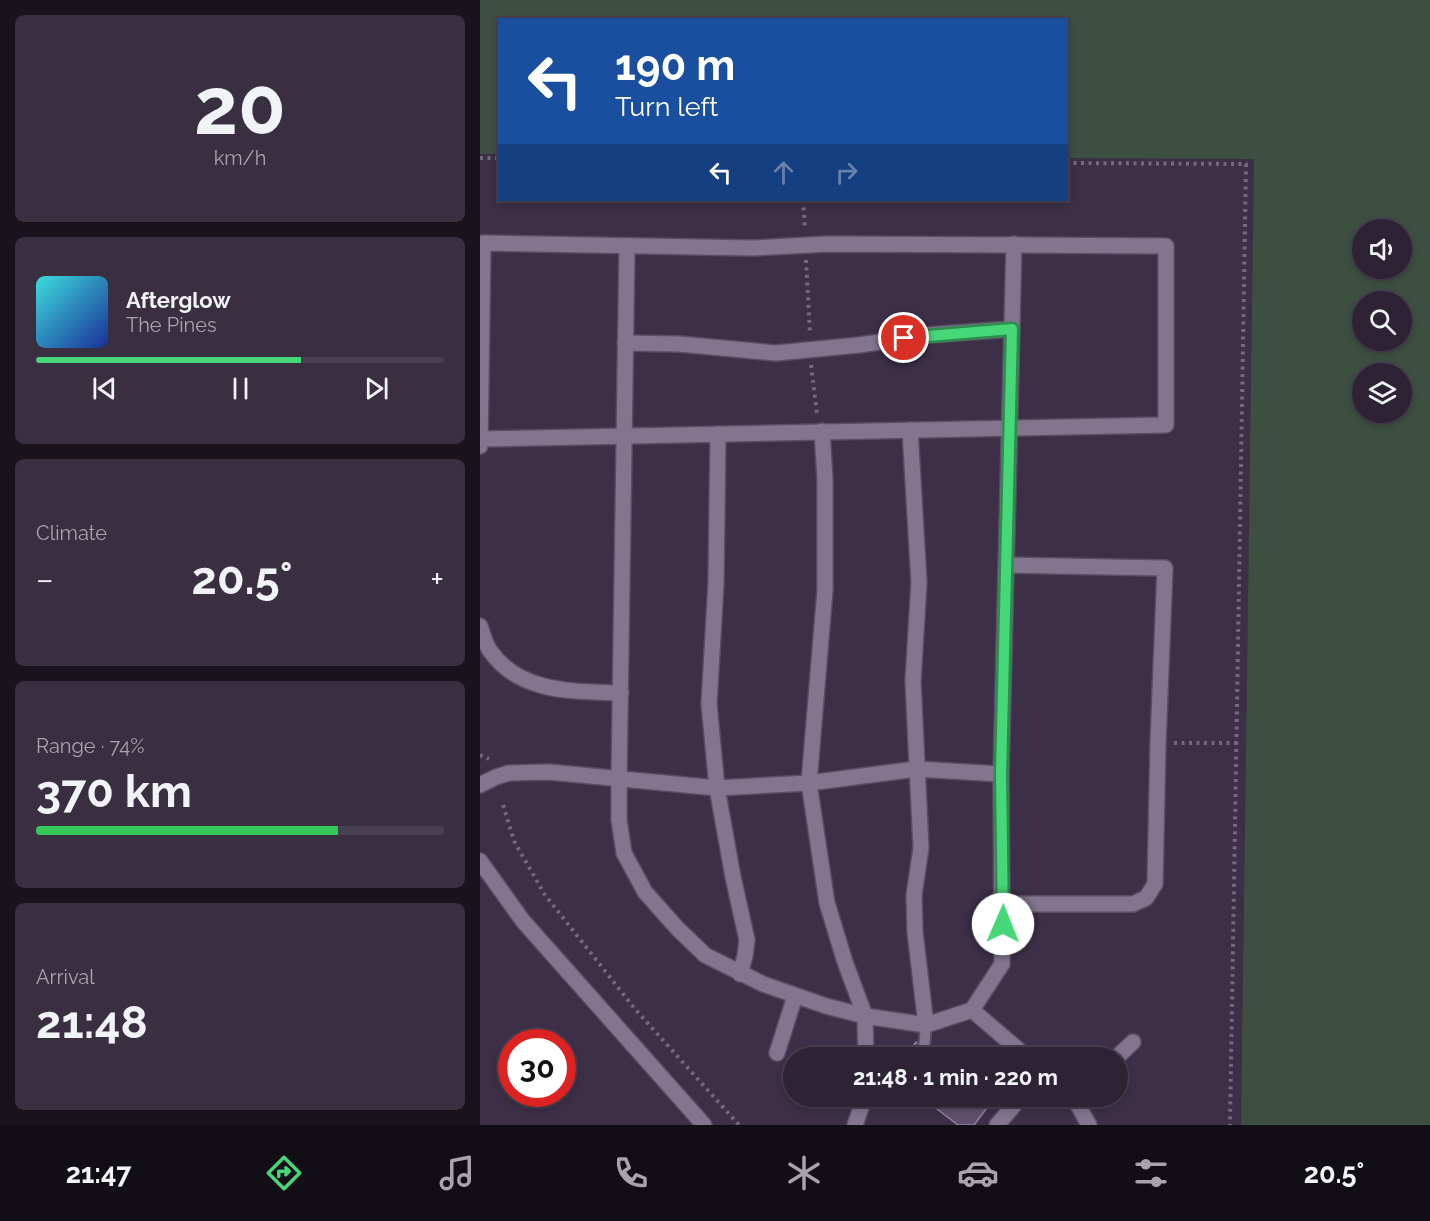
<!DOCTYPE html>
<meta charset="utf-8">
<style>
body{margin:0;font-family:Raleway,sans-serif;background:#392f41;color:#f1f3f6;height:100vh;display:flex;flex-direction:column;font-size:22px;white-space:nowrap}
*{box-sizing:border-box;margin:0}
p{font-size:20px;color:#a7a4ad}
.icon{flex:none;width:33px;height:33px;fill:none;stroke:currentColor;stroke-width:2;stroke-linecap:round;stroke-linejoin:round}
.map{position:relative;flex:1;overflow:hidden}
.side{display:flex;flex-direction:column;gap:15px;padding:15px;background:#19131d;width:480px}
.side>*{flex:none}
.guide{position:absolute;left:18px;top:18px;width:570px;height:183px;border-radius:0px;box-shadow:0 3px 9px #0003,0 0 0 2px #484050;background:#1a4fa0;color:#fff;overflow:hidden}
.buttons{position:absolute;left:872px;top:219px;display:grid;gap:12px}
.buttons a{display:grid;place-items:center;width:60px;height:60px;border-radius:50%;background:#2d2335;box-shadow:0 3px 9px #0003,0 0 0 2px #484050;font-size:30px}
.speed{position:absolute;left:18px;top:1029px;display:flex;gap:12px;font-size:30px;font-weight:700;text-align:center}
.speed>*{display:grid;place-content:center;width:78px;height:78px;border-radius:50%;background:#2d2335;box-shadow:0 3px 9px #0003,0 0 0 2px #484050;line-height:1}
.speed .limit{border:9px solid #d22;background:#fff;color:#111}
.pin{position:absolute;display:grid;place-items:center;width:51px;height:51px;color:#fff;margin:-26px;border:3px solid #fff;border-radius:50%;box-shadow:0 2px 6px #0007}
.me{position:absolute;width:66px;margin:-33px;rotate:1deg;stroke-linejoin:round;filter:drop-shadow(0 0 4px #0008)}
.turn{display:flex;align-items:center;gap:21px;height:126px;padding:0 18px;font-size:27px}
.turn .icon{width:78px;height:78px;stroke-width:2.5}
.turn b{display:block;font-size:42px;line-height:51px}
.lanes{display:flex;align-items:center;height:57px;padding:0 18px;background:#0003;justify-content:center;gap:30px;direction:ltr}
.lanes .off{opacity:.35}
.big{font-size:45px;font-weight:700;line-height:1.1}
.side .card{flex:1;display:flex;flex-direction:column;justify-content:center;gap:9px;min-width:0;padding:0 21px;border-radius:9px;background:#392f41}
.side .dial{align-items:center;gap:0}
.dial b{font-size:78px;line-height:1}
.song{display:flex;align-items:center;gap:18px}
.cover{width:72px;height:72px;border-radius:9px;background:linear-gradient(135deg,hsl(180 70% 55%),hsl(230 70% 35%))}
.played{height:6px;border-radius:3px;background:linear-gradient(90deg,#46d779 65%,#484050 65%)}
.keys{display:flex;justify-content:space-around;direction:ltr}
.heat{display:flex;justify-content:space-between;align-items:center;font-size:33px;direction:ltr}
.charge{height:9px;border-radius:4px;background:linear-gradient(90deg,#34c759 74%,#484050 0)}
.trip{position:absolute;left:303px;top:1047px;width:345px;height:60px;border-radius:30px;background:#2d2335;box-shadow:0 3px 9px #0003,0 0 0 2px #484050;font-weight:700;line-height:60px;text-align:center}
.tabs{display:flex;height:96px;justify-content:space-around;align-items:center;background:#120e15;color:#a7a4ad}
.tabs .icon{width:42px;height:42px}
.tabs .current{color:#46d779}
.tabs b{font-size:27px;color:#f1f3f6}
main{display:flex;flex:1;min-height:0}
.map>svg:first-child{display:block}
.green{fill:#3c4f40;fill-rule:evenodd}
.building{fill:#5f506d;stroke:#90829e;stroke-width:1.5}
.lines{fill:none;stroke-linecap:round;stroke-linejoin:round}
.service-casing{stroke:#584d61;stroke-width:14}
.minor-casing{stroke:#584d61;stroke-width:18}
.path{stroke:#74687e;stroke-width:4;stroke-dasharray:3 4.5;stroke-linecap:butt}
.service{stroke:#837590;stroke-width:10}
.minor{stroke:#837590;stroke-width:15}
.route-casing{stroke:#2e8c4f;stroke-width:15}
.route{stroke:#46d779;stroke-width:10}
</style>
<main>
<section class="side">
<div class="card dial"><b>20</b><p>km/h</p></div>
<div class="card">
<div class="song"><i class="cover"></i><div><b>Afterglow</b><p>The Pines</p></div></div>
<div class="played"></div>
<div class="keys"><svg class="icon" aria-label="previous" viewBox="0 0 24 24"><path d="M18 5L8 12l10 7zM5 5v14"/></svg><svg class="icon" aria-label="pause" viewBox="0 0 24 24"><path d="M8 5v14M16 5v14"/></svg><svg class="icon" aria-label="next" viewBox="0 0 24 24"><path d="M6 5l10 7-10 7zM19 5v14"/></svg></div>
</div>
<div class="card"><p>Climate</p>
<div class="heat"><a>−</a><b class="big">20.5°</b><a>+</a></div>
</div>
<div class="card"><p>Range · 74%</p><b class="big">370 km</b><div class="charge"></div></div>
<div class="card"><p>Arrival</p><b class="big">21:48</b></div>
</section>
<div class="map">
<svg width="950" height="1125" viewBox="0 0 950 1125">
<rect width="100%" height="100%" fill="#3c2f47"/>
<path class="green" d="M0,0h950v1125h-189l13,-966 -187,-1 -1,-138h-566l-1,134h-19zM882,230h39v38h-39zM882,302h39v38h-39zM882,374h39v38h-39z"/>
<g class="building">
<path d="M436,1042l20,16h-33z"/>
<path d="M440,1096h76l-22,29h-16z"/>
</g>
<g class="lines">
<g class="service-casing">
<path id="service" d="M444,1048l2,-23"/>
</g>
<g class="minor-casing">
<g id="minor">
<path d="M147,246l-8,533v41l5,33 21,39 32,36 28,27 58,29 63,22 39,10 61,9 46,-15 30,-46 -1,-190 13,-530"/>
<path d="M145,343l54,1 97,9 83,-8 68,-10 85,-6"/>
<path d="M430,430l9,152 -6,99 8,167 -7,47 1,37 11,93"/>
<path d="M342,431l3,49v110l-16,193 18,120 18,59 20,54 1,42"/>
<path d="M238,434l-2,149 -7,121 8,84 16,89 14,63 -2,16 -5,18"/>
<path d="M0,446l3,-203 270,5 75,-4 338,2v179l-686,14"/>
<path d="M0,626c3,8 5,19 11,26 30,42 84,39 130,41"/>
<path d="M0,785l16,-8 13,-4 40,-1 168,16 92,-5 107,-14 85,5"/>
<path d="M0,861l43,60 181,204"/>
<path d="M523,904h130l13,-6 9,-14 3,-141 7,-175 -157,-3"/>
<path d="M492,1010l56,48"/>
<path d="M297,1053l18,-57"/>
<path d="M636,1058l17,-16"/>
<path d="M593,1096l16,29"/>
<path d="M375,1125l10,-29"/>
<path d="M517,1125l25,-29"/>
</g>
</g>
<g class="path">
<path d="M0,158h20"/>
<path d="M586,163l180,1 -16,961"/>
<path d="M323,200l2,29"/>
<path d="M326,260l4,74"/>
<path d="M331,365l6,49"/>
<path d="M694,743h64"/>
<path d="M0,755l9,4"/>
<path d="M23,805l11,36 31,54 90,114 104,116"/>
</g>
<use href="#service" class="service"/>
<use href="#minor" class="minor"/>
</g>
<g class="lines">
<g class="route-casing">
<path id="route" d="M424,338l108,-9 -11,445 2,150"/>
</g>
<use href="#route" class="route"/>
</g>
</svg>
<div class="buttons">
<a><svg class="icon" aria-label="sound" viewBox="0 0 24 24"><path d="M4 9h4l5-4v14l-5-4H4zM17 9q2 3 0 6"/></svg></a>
<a><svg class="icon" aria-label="search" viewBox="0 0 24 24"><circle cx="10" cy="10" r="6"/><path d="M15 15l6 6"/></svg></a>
<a><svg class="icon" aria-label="layers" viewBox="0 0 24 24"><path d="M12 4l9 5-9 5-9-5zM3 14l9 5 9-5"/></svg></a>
</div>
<div class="speed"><div class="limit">30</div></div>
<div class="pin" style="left:424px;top:338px;background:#d93025"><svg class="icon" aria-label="arrive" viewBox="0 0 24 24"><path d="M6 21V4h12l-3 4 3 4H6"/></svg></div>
<svg class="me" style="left:523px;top:924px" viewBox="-20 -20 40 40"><circle r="19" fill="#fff"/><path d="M0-13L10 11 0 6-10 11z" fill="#46d779"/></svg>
<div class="trip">21:48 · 1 min · 220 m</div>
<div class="guide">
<div class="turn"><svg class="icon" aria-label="left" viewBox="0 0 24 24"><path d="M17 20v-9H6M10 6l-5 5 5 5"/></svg><div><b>190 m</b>Turn left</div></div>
<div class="lanes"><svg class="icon" aria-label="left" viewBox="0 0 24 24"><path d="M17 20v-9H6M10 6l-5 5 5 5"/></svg><svg class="icon off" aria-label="ahead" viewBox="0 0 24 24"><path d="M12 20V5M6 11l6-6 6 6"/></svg><svg class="icon off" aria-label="right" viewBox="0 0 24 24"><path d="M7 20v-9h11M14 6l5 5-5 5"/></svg></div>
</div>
</div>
</main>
<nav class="tabs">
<b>21:47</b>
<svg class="icon current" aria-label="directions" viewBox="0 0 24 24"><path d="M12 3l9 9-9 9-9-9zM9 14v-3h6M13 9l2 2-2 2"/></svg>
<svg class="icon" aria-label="music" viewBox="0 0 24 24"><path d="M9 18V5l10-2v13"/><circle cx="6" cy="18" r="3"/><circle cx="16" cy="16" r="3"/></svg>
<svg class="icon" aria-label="phone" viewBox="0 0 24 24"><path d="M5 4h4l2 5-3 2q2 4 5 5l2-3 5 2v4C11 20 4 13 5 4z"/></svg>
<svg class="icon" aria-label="climate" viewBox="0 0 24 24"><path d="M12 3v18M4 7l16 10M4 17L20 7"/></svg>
<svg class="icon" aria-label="car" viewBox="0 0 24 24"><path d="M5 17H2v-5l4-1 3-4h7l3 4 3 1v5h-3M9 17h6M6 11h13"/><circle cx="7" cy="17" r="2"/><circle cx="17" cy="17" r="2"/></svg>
<svg class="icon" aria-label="filters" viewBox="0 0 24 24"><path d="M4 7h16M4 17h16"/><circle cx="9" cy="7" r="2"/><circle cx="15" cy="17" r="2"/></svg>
<b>20.5°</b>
</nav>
